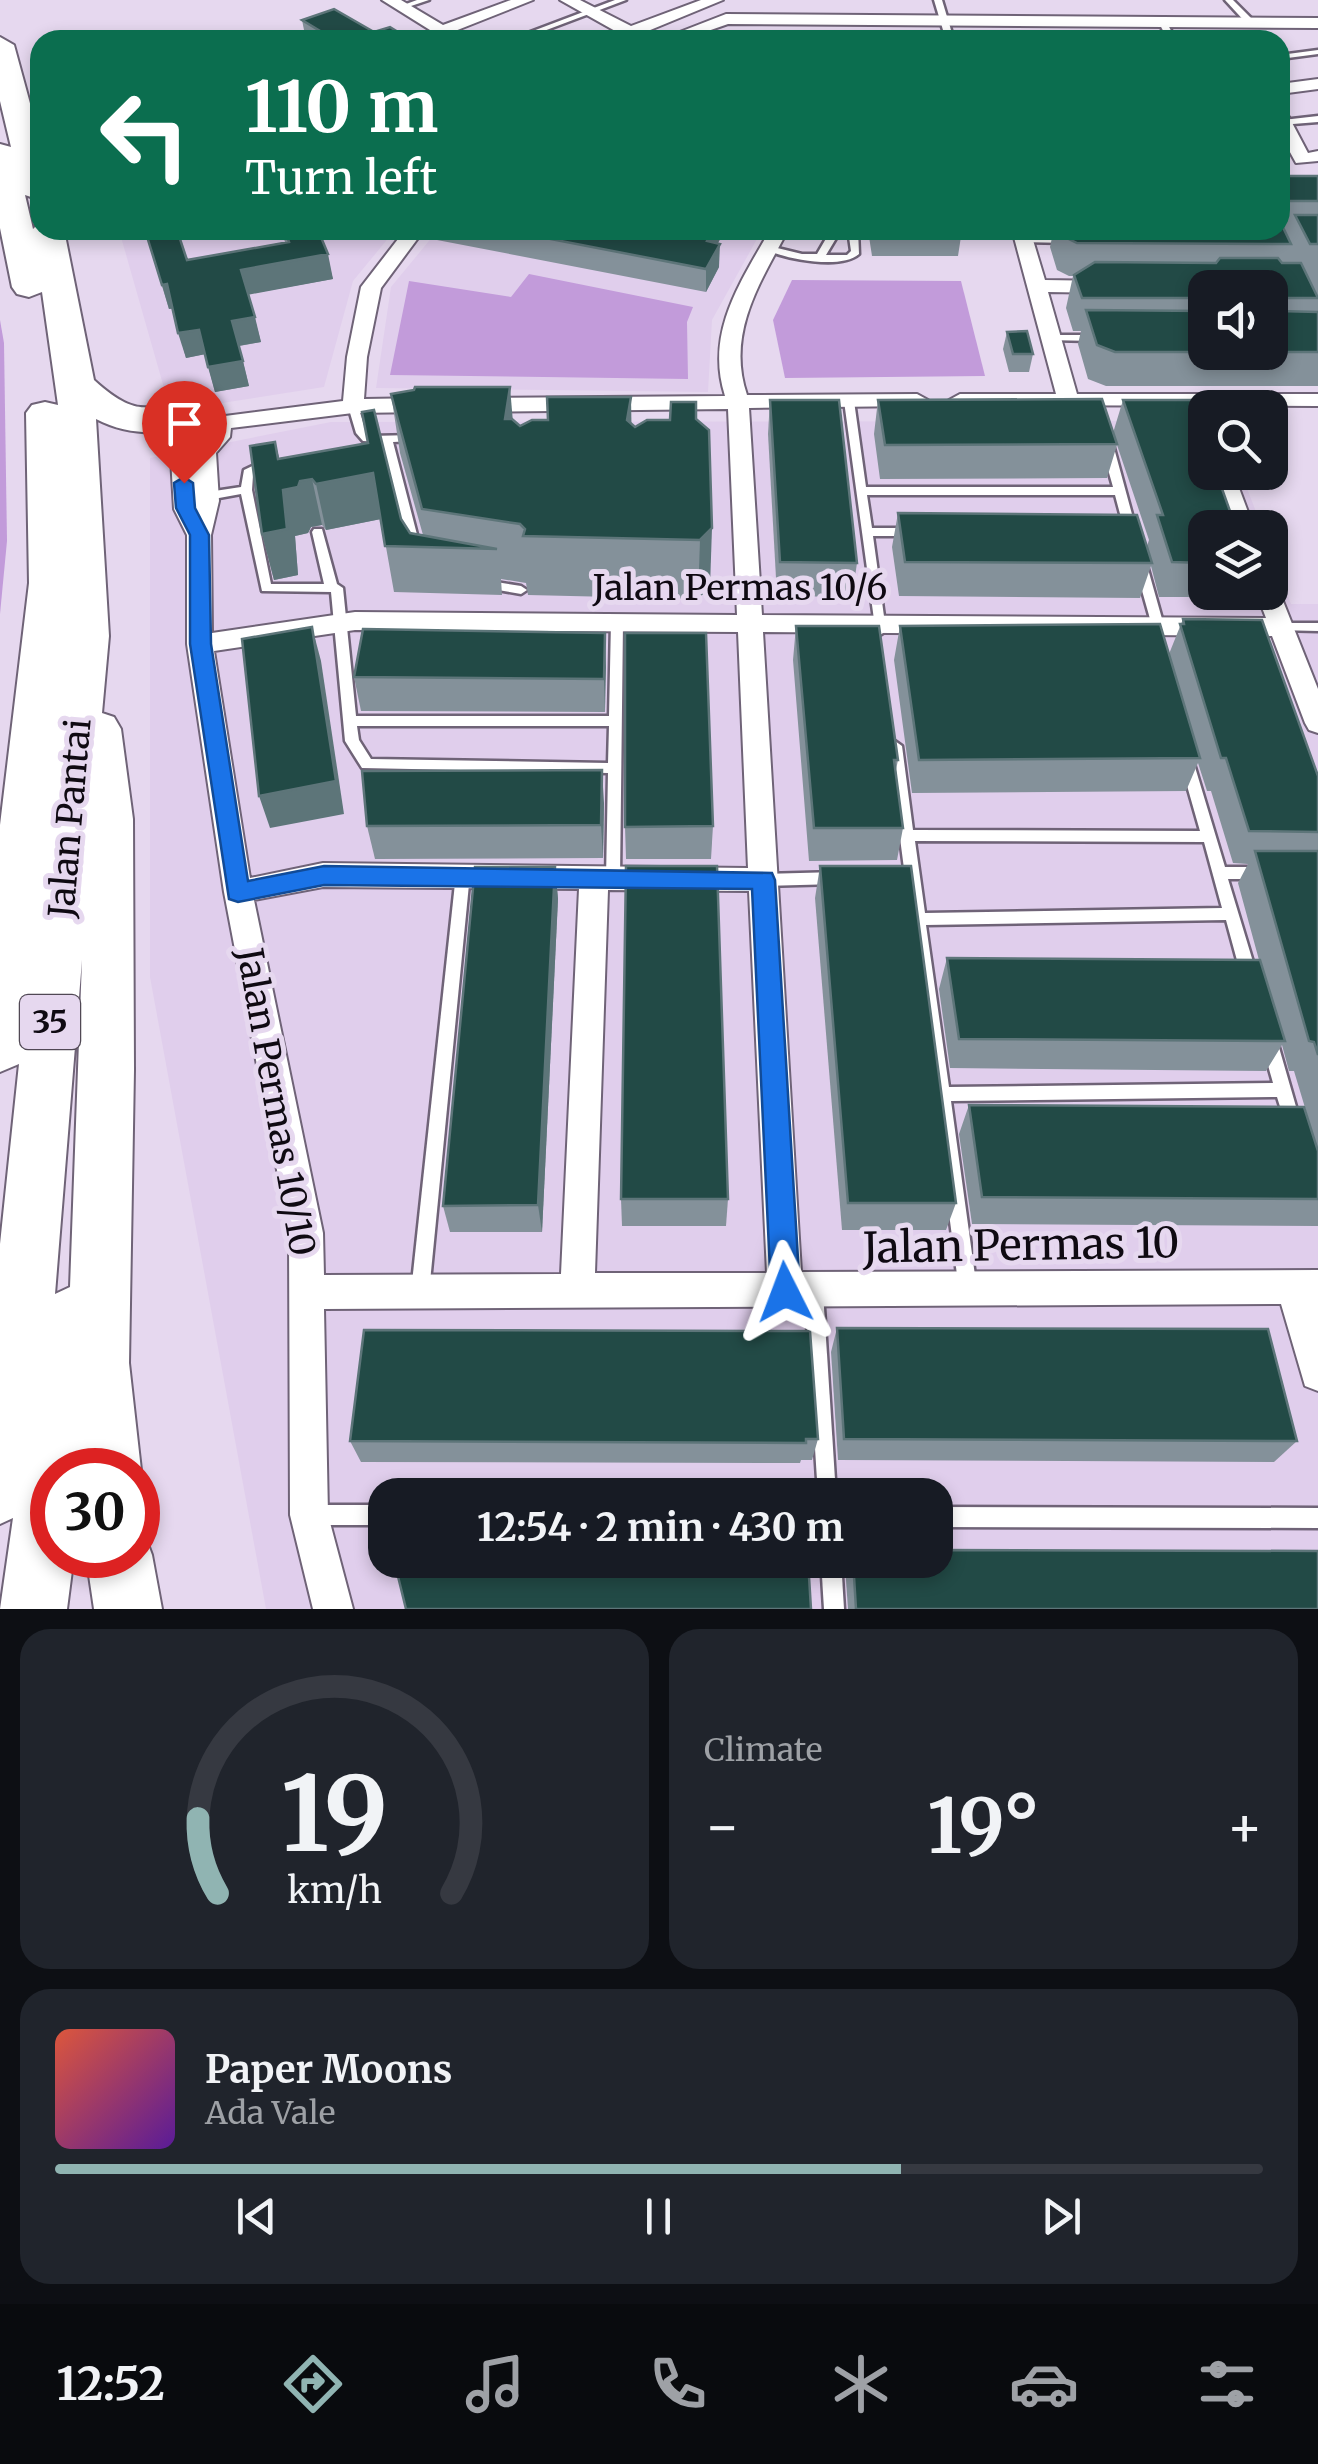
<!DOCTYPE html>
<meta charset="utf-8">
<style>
body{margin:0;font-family:Merriweather,serif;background:#20242c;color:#f1f3f6;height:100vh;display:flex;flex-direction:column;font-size:38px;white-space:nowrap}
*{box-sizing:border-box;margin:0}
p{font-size:32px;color:#9ea1a6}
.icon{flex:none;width:55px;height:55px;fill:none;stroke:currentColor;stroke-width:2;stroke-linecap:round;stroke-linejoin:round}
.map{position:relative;height:1609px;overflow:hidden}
.drawer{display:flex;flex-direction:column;gap:20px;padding:20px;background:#0d0f14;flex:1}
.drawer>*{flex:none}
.hud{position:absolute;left:30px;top:30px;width:1260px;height:210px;border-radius:30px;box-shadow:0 5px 15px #0003;background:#0b6e4f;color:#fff;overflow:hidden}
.tools{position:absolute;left:1188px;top:270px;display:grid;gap:20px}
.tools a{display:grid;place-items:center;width:100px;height:100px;border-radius:20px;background:#171b24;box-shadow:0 5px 15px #0003;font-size:50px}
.speed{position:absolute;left:30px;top:1448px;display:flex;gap:20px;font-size:50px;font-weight:700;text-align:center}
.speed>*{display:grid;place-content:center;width:130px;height:130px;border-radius:50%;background:#171b24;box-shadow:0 5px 15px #0003;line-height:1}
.speed .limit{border:15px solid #d22;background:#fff;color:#111}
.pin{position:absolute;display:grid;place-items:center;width:85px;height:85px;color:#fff;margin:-102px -42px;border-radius:50% 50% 50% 0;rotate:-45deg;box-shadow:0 0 10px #0007}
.pin .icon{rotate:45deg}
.me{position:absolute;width:110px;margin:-55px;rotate:357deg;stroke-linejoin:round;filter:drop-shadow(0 0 8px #0008)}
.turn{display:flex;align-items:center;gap:35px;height:210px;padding:0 50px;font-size:45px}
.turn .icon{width:130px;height:130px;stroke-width:2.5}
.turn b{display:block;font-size:70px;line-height:85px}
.big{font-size:75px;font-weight:700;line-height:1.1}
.drawer .card{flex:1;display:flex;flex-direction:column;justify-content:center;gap:15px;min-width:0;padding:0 35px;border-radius:30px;background:#20242c}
.drawer .dial{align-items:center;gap:0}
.dial svg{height:260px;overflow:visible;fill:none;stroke:#363941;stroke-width:7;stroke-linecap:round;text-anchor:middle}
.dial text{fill:#f1f3f6;stroke:none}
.song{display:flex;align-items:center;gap:30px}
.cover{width:120px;height:120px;border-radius:15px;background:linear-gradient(135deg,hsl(10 70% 55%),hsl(270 70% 35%))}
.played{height:10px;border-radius:5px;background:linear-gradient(90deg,#90b4b2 70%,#363941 70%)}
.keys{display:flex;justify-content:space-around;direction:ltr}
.heat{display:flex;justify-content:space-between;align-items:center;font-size:55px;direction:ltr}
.drawer .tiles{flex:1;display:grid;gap:20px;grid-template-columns:1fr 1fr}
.card:last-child{grid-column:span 2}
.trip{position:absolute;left:368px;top:1478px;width:585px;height:100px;border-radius:30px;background:#171b24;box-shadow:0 5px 15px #0003;font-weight:700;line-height:100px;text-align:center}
.menu{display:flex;height:160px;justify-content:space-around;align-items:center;background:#090b0e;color:#9ea1a6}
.menu .icon{width:70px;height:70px}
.menu .selected{color:#90b4b2}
.menu b{font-size:45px;color:#f1f3f6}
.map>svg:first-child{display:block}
.built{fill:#e0ceec;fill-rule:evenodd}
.green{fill:#c29bda}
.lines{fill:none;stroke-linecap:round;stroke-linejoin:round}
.service-casing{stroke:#6f6377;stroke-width:5}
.minor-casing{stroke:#6f6377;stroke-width:4}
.trunk-casing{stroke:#6f6377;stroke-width:4}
.service{fill:#fff;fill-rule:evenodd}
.minor{fill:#fff;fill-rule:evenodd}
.trunk{fill:#fff;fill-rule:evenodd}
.wall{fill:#84919a;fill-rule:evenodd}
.shaded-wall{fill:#5d7579}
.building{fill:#224a46;stroke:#5d7579;stroke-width:2.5}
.route{fill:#1a73e8;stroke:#114b97;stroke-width:2.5}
.labels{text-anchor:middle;stroke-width:10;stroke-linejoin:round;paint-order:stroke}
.shield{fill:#e6d8ef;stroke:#504854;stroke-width:2.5}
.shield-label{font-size:32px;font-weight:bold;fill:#0f0a12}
.street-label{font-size:35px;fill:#0f0a12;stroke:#e6d8ef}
.near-street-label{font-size:42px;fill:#0f0a12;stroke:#e6d8ef}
</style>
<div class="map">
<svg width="1318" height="1609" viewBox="0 0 1318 1609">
<rect width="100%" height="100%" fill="#e6d8ef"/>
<g class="built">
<path d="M119,230h276l-42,51 -29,106 -128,20 -28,-5z"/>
<path d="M438,230h324l-50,90 -4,72 -332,-4 15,-101z"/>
<path d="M1205,421v51l36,1 21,54 -57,1v64h65v-43l21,55h27v1005h-1052l-116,-632v-519l181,-36zM385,1495h550v65h-550z"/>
</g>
<g class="green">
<path d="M529,274l164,33 -6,15 1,57 -298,-4 19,-94 102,16z"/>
<path d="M792,280l169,1 24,95 -200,2 -12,-58z"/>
<path d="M0,320l4,23 3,198 -7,73z"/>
</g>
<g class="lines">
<g class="service-casing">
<g id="service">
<path d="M417,0h12l-27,9 -4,-2z"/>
<path d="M615,0h11l-106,40h-11z"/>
<path d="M934,0h8l12,40h-8z"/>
<path d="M1225,0h8l21,21v4h-6z"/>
<path d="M1163,21l4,2 9,17h-8l-9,-17z"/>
<path d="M1318,50v4l-38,5v-4z"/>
<path d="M1318,116v6l-38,3v-4l3,-1z"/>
<path d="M831,230h10l-15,25h21l4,-4 -3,-21h10l1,24c-18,16 -74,5 -95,-5l5,-3 33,8h15z"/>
<path d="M1024,237h44l5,3 -5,3 -47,-1 -2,-2z"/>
<path d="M1051,335h43l5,3 -5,3 -47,-1v-4z"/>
<path d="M849,398l5,3 12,86h247l-11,-39 6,-3 6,3 22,81 -6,4 -6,-4 -9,-34h-248l5,33h38l6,4 -6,4h-37l13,95 -6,4 -4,-1 -32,-233z"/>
<path d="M353,403l5,3 8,26 4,4 44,-1 6,3 -6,3 -21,1 28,108 -2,3 -4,1 -6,-4 -27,-108 -19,-1 -7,-8 -8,-27z"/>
<path d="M267,459l6,4 -20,12 -1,15 19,94h53l-12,-52 2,-3h8l15,55 6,4 13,128h253l2,-94 2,-3h8l2,3 -3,257 -2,4h-10l-2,-4 2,-106 -246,-5 -17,-27 -14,-149 -69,-1 -21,-97 -33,6 -6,-4 6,-4 33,-5 3,-17zM357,726h252l-1,37 -237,-4 -12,-19z"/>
<path d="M1142,565l6,4 16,57 -6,4 -6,-4 -16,-57z"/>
<path d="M484,580l37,6 6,4 -6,4 -41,-7 -2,-3z"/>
<path d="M1281,623h37v8l-41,-1 -2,-3 2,-3z"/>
<path d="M895,741l7,5 11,84 287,1 -20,-70 2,-4h10l33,110h37l5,2 2,4 -2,4 -5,2h-34l29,96 -3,5 -5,1 -5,-1 -3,-5 -15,-55 -300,5 23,162 324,-4 -11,-39 3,-5 5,-2 5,2 3,5 23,80 -2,5 -6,2 -6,-2 -10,-32 -326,4 26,189 -3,6 -6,3 -6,-3 -3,-6 -71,-544zM915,841l289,1 18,66 -297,5z"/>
<path d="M463,868l5,2 2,4 -41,418 -3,6 -6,3 -6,-3 -3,-6 45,-418 2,-4z"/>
<path d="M837,872l5,2 2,4 -2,4 -5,2 -74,2 -5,-2 -2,-4 2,-4 5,-2z"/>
<path d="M814,1283l6,3 3,6 13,203h-18l-13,-203 3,-6z"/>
<path d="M309,1505h76v20h-76l-7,-3 -3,-7 3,-7z"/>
<path d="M935,1507l383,1v20l-383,-1z"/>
<path d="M821,1560h20l3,49h-20z"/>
</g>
</g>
<g class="minor-casing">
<g id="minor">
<path d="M382,0h19l42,25 68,-25h22l-78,31 8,9h-17z"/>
<path d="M560,0h20l51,26 70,-26h22l-80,33 2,7h-44l16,-8z"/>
<path d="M726,14l592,4v10l-590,-4 -46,16h-23z"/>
<path d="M1318,79v10l-38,5v-10z"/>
<path d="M1280,112l9,5 19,36 10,-2v10l-22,2 -16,-29z"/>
<path d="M405,230h19l-43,58 -14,69 -3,42 63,-1 11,7 -11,7 -74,1 -122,15 -1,9 -14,16 3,48 -8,34 1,98 143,-21 382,3 -9,-206 -253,3 -11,-7 11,-7 250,-2c-20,-63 15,-113 45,-166h18c-28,53 -62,103 -41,165l170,-1 11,6 -11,6 -168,2 13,207 504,3 -10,-26h14v-8l7,2 41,103v44l-9,-3 -4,-7 -33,-87 -509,-4 38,640 517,-2v121l-13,-5 -24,-82 -957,5 4,206 25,94h-40l-23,-94 -1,-282 -65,-341 -37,-248v-109l-13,-26 -3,-51 -13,-26 14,-16 21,-7 32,7 118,-15 4,-44 14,-70zM200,422l10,4 -1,8 -13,6 -13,-1 -1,-8zM355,630l383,2 10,236 -425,-5 -73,15 -36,-227zM323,887l256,2 -18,385 -237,1 -1,-42 -69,-333zM608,890l141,1 18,382h-172z"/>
<path d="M1012,230h18l15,50 62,1 10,6 -10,6 -59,-1 29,102h241v12l-366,-1 -3,-5 11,-6h96z"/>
<path d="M1211,472h22l21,56h-23z"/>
</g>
</g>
<g class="trunk-casing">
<g id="trunk">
<path d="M0,37l14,8 26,95v60l-15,-5 8,34 7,-7v8h24l30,150c51,46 53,17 104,30l6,8 -6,8c-34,9 -70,10 -102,-7l13,217 -7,77 12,4 7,12 12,90 1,251 -5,293 12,107 -3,9v-9h-86v85h22l-7,54h-67l13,-91 -13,6v-280l19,-180 -19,8v-247l29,-242 -3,-170 6,-8 13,-3 13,3 -16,-113 -13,5 -12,-3 -5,-7 -12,-59v-84l11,3 -11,-46zM82,960l-12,327 -15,7z"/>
<path d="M138,1529l5,2 9,24 10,54h-68l-8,-54h52z"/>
</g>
</g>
<use href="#service" class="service"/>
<use href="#minor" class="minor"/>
<use href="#trunk" class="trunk"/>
</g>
<g class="wall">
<path d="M302,20l109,20h-105z"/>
<path d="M1280,176h38v210h-212l-18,-7 -10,-35 3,-13h-8l-7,-23 7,-32h-4l-12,-6 -7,-23 3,-14h-9l-1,-3h237zM1205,288l65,64h-65z"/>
<path d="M145,230l42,30 98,-18 -4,-12h37l15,49 -85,15 13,48 -22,4 10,40 -34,6 -10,-38 -19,4 -13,-49h-4z"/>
<path d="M436,230h289l-7,13 1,24 -13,25 -269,-52z"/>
<path d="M868,230h94l-4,26h-86z"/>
<path d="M970,230h21l-1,6h-18z"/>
<path d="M1007,332l26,22 -4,18h-20l-6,-23z"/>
<path d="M391,394l122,26 7,6 111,-3 4,4 61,-8 14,168 -12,12 -170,-4 -2,-12 -25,-4 1,16 -108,-3 -13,-73 -55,11 -4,-5 -11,2 -3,6 -13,3 3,39 -24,5 -12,-46 13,-92 4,16 122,61 9,14 13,2 -23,-82z"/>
<path d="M770,400l87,163 -5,34 -75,-1 -9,-162z"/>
<path d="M878,400l235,33 10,-33 82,128v64h31l-1,5h-76l-8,-31 -11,32 -241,-2 -7,-49 6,-34 249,33 2,-6 -32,-95 -10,33 -227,1 -6,-45z"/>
<path d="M1183,619l135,157v450l-346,-2 -13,-90 10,-29 340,16 -15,-50h-5l-7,-26 -16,26 -316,-3 -11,-79 8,-31 312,2 -21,-77 10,-19 -15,-1 -22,-72h-4l-9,-28 -12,28 -274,2 -18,-133 6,-34 269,28z"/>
<path d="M796,626l102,134 -2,10 7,58 -6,32 -88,1 -16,-201z"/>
<path d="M605,633v79l-244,-1 -7,-34z"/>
<path d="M604,803l-1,55 -228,1 -8,-33z"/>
<path d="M713,826l-2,33h-85l-1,-32z"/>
<path d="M820,866l136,337 -10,27h-104l-27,-332z"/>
<path d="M555,867l3,32 -16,333h-92l-7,-26z"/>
<path d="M621,1199h107l-2,27h-104z"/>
<path d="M837,1328l460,113 -23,21 -436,-2 -7,-108z"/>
<path d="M818,1439l-6,21h-11l-1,3 -439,-1 -11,-21z"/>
<path d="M848,1560h87l383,49h-470l-3,-43z"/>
</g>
<g class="shaded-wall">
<path d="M713,230h12l-19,35 1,-24z"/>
<path d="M720,244l-1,23 -13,25v-23z"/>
<path d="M328,254l5,25 -86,16 -6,-25z"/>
<path d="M167,284l7,24 -5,1 -7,-24z"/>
<path d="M255,317l6,25 -23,4 -6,-25z"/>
<path d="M199,330l7,24 -20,4 -8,-25z"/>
<path d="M243,361l6,25 -34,6 -7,-25z"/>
<path d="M510,387l5,59 -10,-27z"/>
<path d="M631,397l1,59 -5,-36z"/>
<path d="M275,442l12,47 13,-8 12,-2 10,46 -11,2 -3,6 -13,3 3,39 -24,5 -12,-46z"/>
<path d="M373,473l8,46 -55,11 -10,-46z"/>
<path d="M712,528l-2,59 -12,12 2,-59z"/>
<path d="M312,627l9,34 23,153 -74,14 -11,-32z"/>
<path d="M605,633l1,34 -1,45 -1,-33z"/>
<path d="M602,770l2,33 -1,55 -2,-33z"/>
<path d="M555,867l3,32 -16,333 -4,-27z"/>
</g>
<g class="building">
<path d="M334,9l40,23 16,-5 21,13h-76l-33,-20z"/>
<path d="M1280,176h38v25h-29l-7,-8h-2z"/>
<path d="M1295,215h23v29h-8z"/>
<path d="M1280,221l11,23 -214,-1 -12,-6 -3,-7h218z"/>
<path d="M145,230h32l10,30 102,-18 -4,-12h33l10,24 -87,16 14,47 -23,4 11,40 -35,6 -9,-37 -21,3 -11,-49 -5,1z"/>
<path d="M504,230h209l-6,11 13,3 -14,25z"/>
<path d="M875,230h87l1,1h-88z"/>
<path d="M1220,258h58l4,5h19l17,35h-36l-2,13 38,1v40h-48v-64h-65v10h-123l-8,-23 21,-13 121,1z"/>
<path d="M1086,310l119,1v41h-90l-18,-7z"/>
<path d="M1027,331l6,23h-20l-6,-22z"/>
<path d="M415,387h95l-5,32h7l8,7 12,-6h16l-1,-23h84l-4,23 8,7 12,-7h23l1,-18h25v17l13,11 3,98 -12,12 -177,-4 2,-7 -5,-5 -98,-15 -31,-115 23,-4z"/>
<path d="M1102,399l15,45 -232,1 -7,-45z"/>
<path d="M770,400h69l18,163 -77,-1z"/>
<path d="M1123,400h68l14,41v31h11l20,56h-31v35l-33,-1 -15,-47h6z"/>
<path d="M374,410l27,109 9,14 87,16 -112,-3 -12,-73 -57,11 -4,-5 -12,2 -2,6 -15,3 4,39 -25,5 -12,-88 25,-4 3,17 90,-16 -6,-31z"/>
<path d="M898,513l239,2 15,48 -247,-1z"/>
<path d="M1183,619l79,1 56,156v56l-69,-1 -23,-73h-5l-41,-134h4z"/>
<path d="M1160,624l40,134 -281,2 -19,-134z"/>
<path d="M796,626h83l19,134h-4l9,68h-89z"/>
<path d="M312,627l24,154 -77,15 -17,-157z"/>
<path d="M363,629l242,4 -1,46 -250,-2z"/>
<path d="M625,633h81l7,193 -88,1z"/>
<path d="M602,770l-1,55 -234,1 -5,-55z"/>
<path d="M1255,851h63v204l-4,-13 -5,-1z"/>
<path d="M626,866h91l11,333h-107z"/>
<path d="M820,866h91l45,337h-108z"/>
<path d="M475,867h80l-17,338 -95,1z"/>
<path d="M947,958l313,2 25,81 -326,-2z"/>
<path d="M969,1105l335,2 14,44v48l-336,-2z"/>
<path d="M837,1328l431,1 29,112 -453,-2z"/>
<path d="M364,1330l446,1 8,108h-12v4l-456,-2z"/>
<path d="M935,1550l383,1v58h-462l-3,-49h82z"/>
<path d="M394,1560h414l3,49h-405z"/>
</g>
<path class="route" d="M184,477l9,6 2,25 14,27 2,109 37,237 76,-15 448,7 3,7 25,412 -5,10 -10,4 -10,-4 -4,-10 -19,-403 -428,-4 -86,17 -9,-3 -39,-255v-109l-14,-27 -2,-25z"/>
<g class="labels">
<rect class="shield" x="20" y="995" width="60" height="54" rx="8"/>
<g class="shield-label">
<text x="50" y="1033">35</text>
</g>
<g class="street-label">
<text x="740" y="600">Jalan Permas 10/6</text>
<text transform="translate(70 818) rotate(-85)" y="12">Jalan Pantai</text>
<text transform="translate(276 1102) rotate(80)" y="12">Jalan Permas 10/10</text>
</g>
<g class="near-street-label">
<text transform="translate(1021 1245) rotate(-1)" y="15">Jalan Permas 10</text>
</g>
</g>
</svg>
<div class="tools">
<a><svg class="icon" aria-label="sound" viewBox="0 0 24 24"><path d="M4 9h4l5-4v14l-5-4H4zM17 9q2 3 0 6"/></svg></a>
<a><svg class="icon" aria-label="search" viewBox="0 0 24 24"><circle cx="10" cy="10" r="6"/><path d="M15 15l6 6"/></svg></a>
<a><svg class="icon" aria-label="layers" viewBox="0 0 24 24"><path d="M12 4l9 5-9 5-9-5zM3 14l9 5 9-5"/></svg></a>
</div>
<div class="speed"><div class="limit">30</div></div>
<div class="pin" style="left:184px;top:483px;background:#d93025"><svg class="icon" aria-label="arrive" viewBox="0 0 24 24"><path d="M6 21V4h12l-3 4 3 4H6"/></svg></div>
<svg class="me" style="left:785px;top:1292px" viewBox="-20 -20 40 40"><path d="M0-17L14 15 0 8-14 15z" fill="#1a73e8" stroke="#fff" stroke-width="4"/></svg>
<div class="trip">12:54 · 2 min · 430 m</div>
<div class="hud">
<div class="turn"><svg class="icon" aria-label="left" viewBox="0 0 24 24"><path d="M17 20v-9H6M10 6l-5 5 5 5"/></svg><div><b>110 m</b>Turn left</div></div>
</div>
</div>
<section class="drawer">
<div class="tiles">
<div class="card dial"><svg viewBox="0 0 100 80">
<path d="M14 69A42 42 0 1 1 86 69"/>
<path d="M14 69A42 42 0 0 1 8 46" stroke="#90b4b2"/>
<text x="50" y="56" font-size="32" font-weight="700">19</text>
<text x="50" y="72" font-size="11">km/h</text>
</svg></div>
<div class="card"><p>Climate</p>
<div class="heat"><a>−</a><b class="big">19°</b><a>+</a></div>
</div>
<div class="card">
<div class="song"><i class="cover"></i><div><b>Paper Moons</b><p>Ada Vale</p></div></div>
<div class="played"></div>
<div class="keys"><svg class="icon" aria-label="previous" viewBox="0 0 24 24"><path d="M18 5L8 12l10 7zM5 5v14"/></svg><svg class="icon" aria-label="pause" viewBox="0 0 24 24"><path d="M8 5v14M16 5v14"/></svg><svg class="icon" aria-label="next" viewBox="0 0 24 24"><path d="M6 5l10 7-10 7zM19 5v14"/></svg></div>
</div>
</div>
</section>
<nav class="menu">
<b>12:52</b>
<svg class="icon selected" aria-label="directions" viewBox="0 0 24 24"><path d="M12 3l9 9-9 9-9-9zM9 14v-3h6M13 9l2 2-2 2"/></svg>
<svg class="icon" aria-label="music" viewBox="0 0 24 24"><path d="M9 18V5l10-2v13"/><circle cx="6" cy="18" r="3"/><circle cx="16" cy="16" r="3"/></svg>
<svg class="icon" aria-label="phone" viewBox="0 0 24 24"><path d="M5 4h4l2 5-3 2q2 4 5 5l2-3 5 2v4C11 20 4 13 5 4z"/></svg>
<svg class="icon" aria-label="climate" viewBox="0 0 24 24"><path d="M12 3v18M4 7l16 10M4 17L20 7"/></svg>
<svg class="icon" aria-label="car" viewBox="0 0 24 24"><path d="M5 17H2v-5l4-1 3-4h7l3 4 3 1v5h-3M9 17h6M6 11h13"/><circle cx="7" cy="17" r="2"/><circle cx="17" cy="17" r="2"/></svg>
<svg class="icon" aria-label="filters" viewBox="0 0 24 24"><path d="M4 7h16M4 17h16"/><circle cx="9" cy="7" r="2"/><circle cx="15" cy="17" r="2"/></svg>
</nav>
